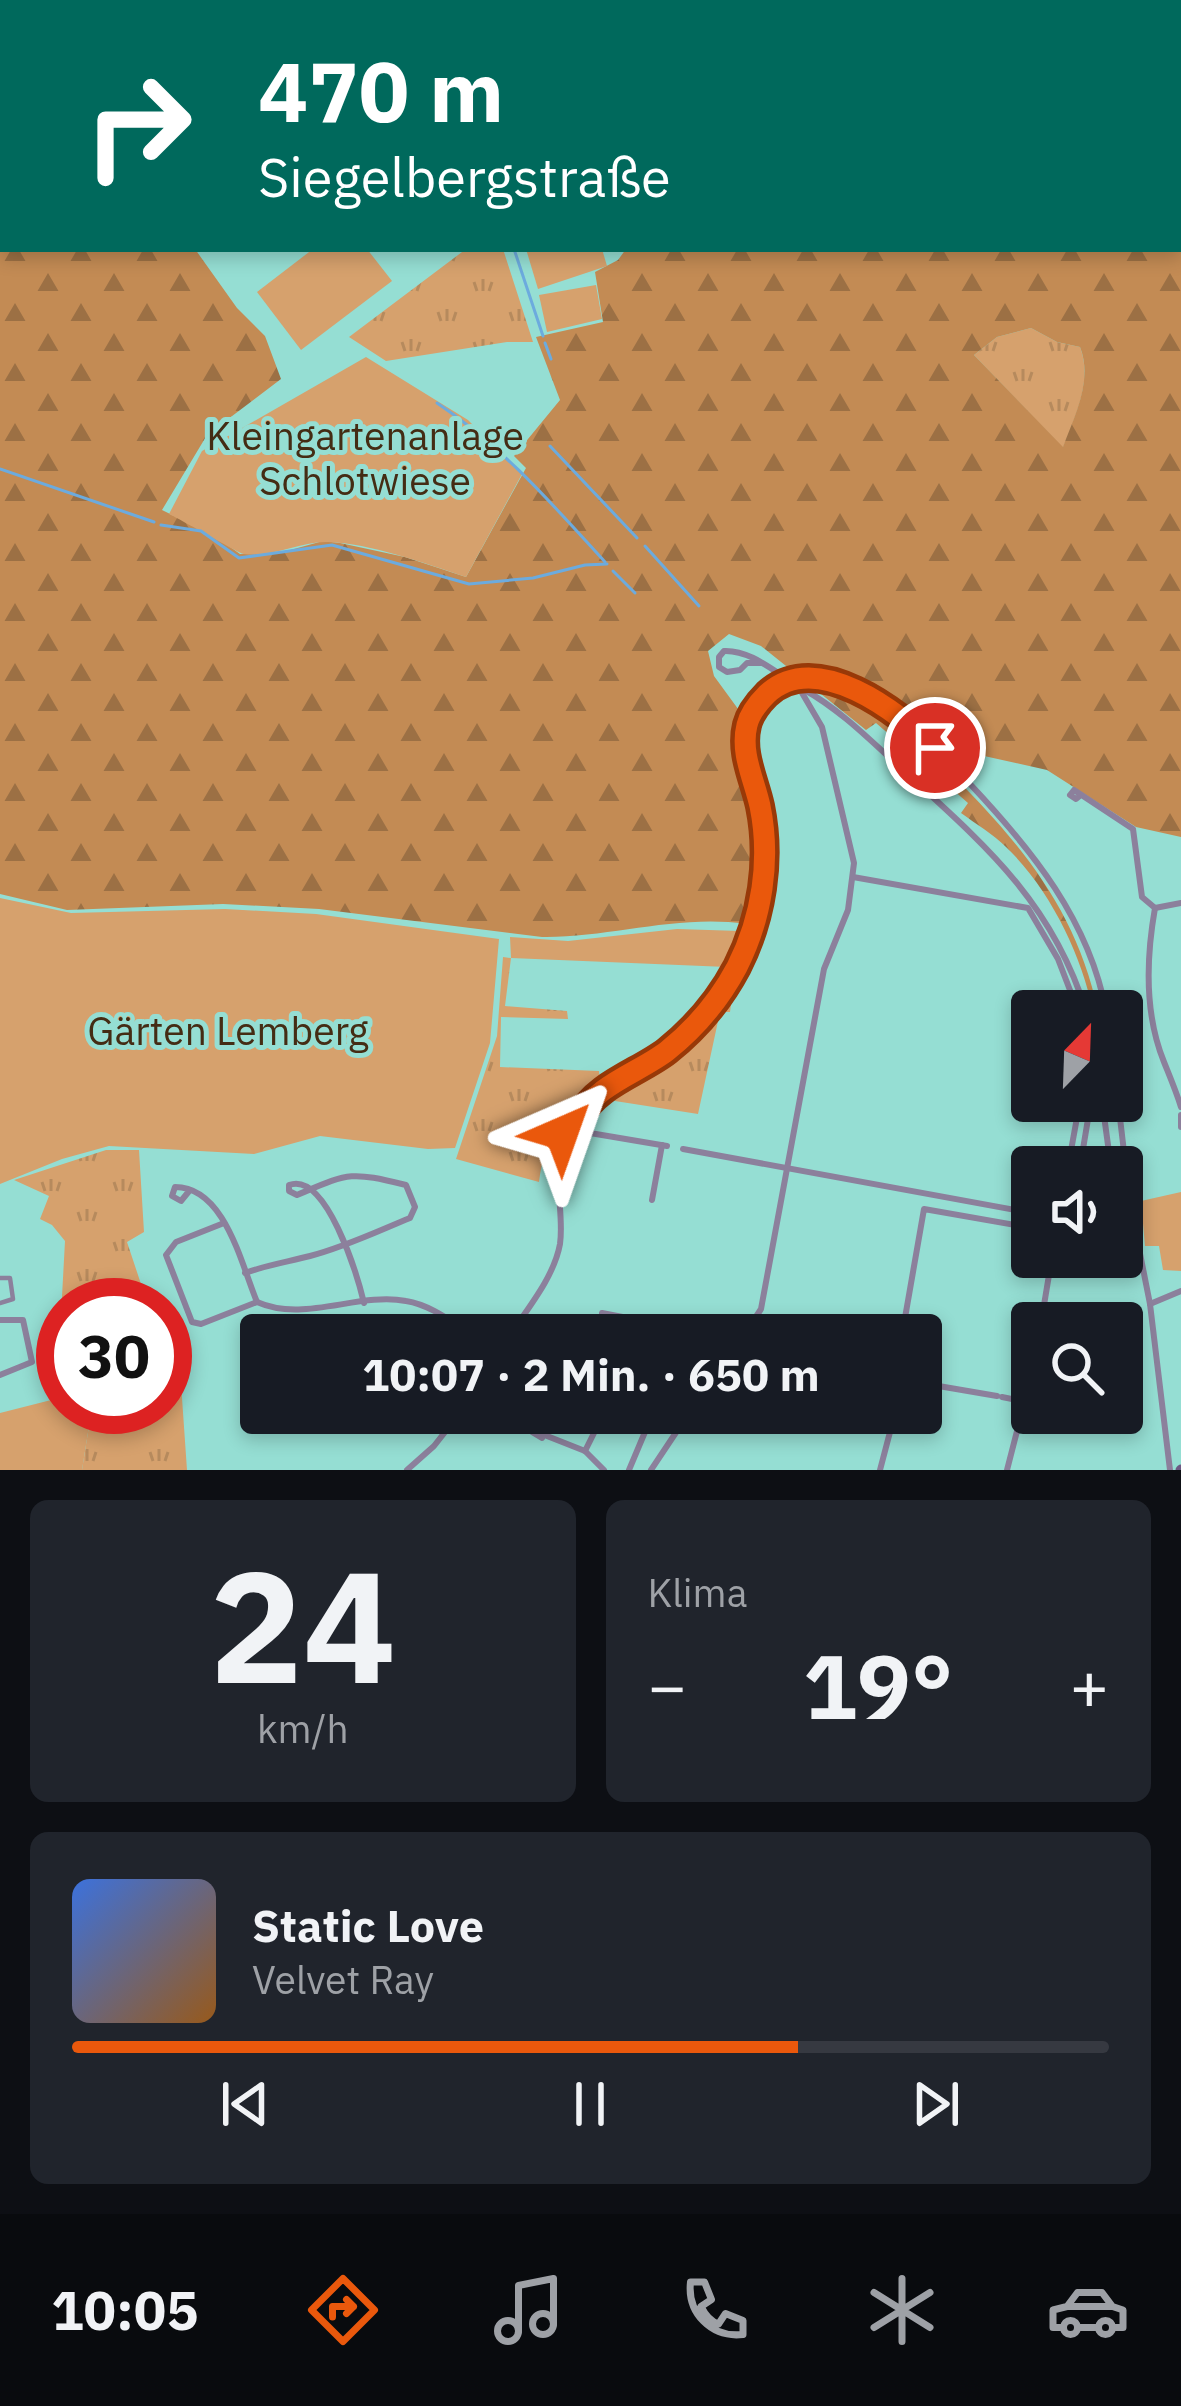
<!DOCTYPE html>
<html lang="de">
<meta charset="utf-8">
<style>
body{margin:0;font-family:"IBM Plex Sans",sans-serif;background:#20242c;color:#f1f3f6;height:100vh;display:flex;flex-direction:column;font-size:45px;white-space:nowrap}
*{box-sizing:border-box;margin:0}
p{font-size:39px;color:#9ea1a6}
.icon{flex:none;width:66px;height:66px;fill:none;stroke:currentColor;stroke-width:2;stroke-linecap:round;stroke-linejoin:round}
.map{position:relative;height:1470px;overflow:hidden}
.details{display:flex;flex-direction:column;gap:30px;padding:30px;background:#0d0f14;flex:1}
.details>*{flex:none}
.top-card{position:absolute;left:0px;top:0px;width:1182px;height:252px;box-shadow:0 6px 18px #0003;background:#00695c;color:#fff;overflow:hidden}
.needle{width:78px;rotate:23deg}
.tools{position:absolute;left:1011px;top:990px;display:grid;gap:24px}
.tools a{display:grid;place-items:center;width:132px;height:132px;border-radius:12px;background:#171b24;box-shadow:0 6px 18px #0003;font-size:60px}
.speed{position:absolute;left:36px;top:1278px;display:flex;gap:24px;font-size:60px;font-weight:700;text-align:center}
.speed>*{display:grid;place-content:center;width:156px;height:156px;border-radius:50%;background:#171b24;box-shadow:0 6px 18px #0003;line-height:1}
.speed .limit{border:18px solid #d22;background:#fff;color:#111}
.pin{position:absolute;display:grid;place-items:center;width:102px;height:102px;color:#fff;margin:-51px;border:6px solid #fff;border-radius:50%;box-shadow:0 3px 12px #0007}
.me{position:absolute;width:132px;margin:-66px;rotate:43deg;stroke-linejoin:round;filter:drop-shadow(0 0 9px #0008)}
.turn{display:flex;align-items:center;gap:42px;height:252px;padding:0 60px;font-size:54px}
.turn .icon{width:156px;height:156px;stroke-width:2.5}
.turn b{display:block;font-size:84px;line-height:102px}
.big{font-size:90px;font-weight:700;line-height:1.1}
.details .tile{flex:1;display:flex;flex-direction:column;justify-content:center;gap:18px;min-width:0;padding:0 42px;border-radius:18px;background:#20242c}
.details .dial{align-items:center;gap:0}
.dial b{font-size:156px;line-height:1}
.song{display:flex;align-items:center;gap:36px}
.cover{width:144px;height:144px;border-radius:18px;background:linear-gradient(135deg,hsl(220 70% 55%),hsl(30 70% 35%))}
.played{height:12px;border-radius:6px;background:linear-gradient(90deg,#ea580c 70%,#363941 70%)}
.keys{display:flex;justify-content:space-around;direction:ltr}
.heat{display:flex;justify-content:space-between;align-items:center;font-size:66px;direction:ltr}
.details .tiles{flex:1;display:grid;gap:30px;grid-template-columns:1fr 1fr}
.tile:last-child{grid-column:span 2}
.trip{position:absolute;left:240px;top:1314px;width:702px;height:120px;border-radius:12px;background:#171b24;box-shadow:0 6px 18px #0003;font-weight:700;line-height:120px;text-align:center}
.tabs{display:flex;height:192px;justify-content:space-around;align-items:center;background:#090b0e;color:#9ea1a6}
.tabs .icon{width:84px;height:84px}
.tabs .on{color:#ea580c}
.tabs b{font-size:54px;color:#f1f3f6}
.map>svg:first-child{display:block}
.grass{fill:url(#grass-tufts)}
.forest{fill:url(#forest-firs);fill-rule:evenodd}
.garden{fill:#d6a16d}
.lines{fill:none;stroke-linecap:round;stroke-linejoin:round}
.stream{stroke:#6cabde;stroke-width:3}
.pedestrian{stroke:#8c809c;stroke-width:4.5}
.minor{stroke:#8c809c;stroke-width:6}
.secondary{stroke:#6c5a83;stroke-width:9}
.minor-bridge{stroke:#8c809c;stroke-width:6}
.route-casing{stroke:#983908;stroke-width:30}
.route{stroke:#ea580c;stroke-width:21}
.labels{text-anchor:middle;stroke-width:10;stroke-linejoin:round;paint-order:stroke}
.park-label{font-size:39px;fill:#442c14;stroke:#95ded3}
</style>
<div class="map">
<svg width="1181" height="1470" viewBox="0 0 1181 1470">
<defs>
<pattern id="grass-tufts" width="24" height="20" patternUnits="userSpaceOnUse" patternTransform="scale(3)"><rect width="24" height="20" fill="#d6a16d"/><path d="M3 7l-1-3M5 7V3M7 7l1-3M15 17l-1-3M17 17v-4M19 17l1-3" fill="none" stroke="#b68a5d"/></pattern>
<pattern id="forest-firs" width="22" height="20" patternUnits="userSpaceOnUse" patternTransform="scale(3)"><rect width="22" height="20" fill="#c38b54"/><path d="M5 1l3.5 6h-7zM16 11l3.5 6h-7z" fill="#9c7044"/></pattern>
</defs>
<rect width="100%" height="100%" fill="#95ded3"/>
<g class="grass">
<path d="M466,249h37l30,93h-26l-121,19 -37,-24z"/>
<path d="M1031,328l26,14 23,5c13,34 -5,69 -17,101l-89,-93 23,-18z"/>
<path d="M503,957l8,1 -6,48 62,5 1,8 -67,-2 -1,50 99,4 1,10c-39,23 -55,56 -61,101l-83,-23 41,-123z"/>
<path d="M727,998h5l-2,14h-10l-22,102 -83,-13 -4,-9 58,-35z"/>
<path d="M106,1150h33l5,82 -17,10 21,63h-85v22l-2,-12 4,-74 -13,-16 -12,-6 9,-23 -35,-16z"/>
<path d="M170,1340l10,29 7,101h-105l10,-63h73v-66z"/>
</g>
<path class="forest" d="M0,0l105,3h-102v246h192l42,59 28,28 16,43 -74,56 -45,75 53,26 25,18 43,-2 40,-11 17,2 65,14 61,20 60,-109 -12,-12 46,-56 -24,-63 67,-15 -8,-50 23,-12 8,-11h553l2,-99v687l-45,-10 -89,-57 -117,-26 -4,5c80,78 148,149 172,262h-5c-12,-58 -44,-123 -87,-164 -13,-13 -30,-23 -45,-34l7,-10 -92,-80 -10,7 -105,-84 -32,-12 -21,17 6,25 27,37 -3,41 22,85 -1,31 -13,54c-68,-10 -137,14 -204,13l-223,-28 -96,-5 -156,6 -67,-16zM1031,328l26,14 23,5c13,33 -5,68 -17,100l-89,-92 23,-18z"/>
<g class="garden">
<path d="M313,249h54l25,32 -91,69 -44,-58z"/>
<path d="M526,249h76l5,17 -69,23z"/>
<path d="M596,285l6,34 -55,13 -8,-37z"/>
<path d="M366,357l102,63 54,54 -56,103c-39,-13 -97,-34 -138,-35 -28,-1 -55,16 -84,12 -6,-1 -62,-34 -75,-40l33,-63z"/>
<path d="M0,898l71,15 154,-4 91,5 183,25 -9,104 -35,105 -27,1 -108,-13 -66,18 -145,-8 -47,13 -62,25z"/>
<path d="M677,929l63,2 -13,36 -216,-9 -1,-21 58,4z"/>
<path d="M1181,1192v79l-18,-1 -4,-24h-14l-4,-45z"/>
<path d="M63,1397v10h29l-10,63h-82v-57z"/>
</g>
<g class="lines">
<g class="stream">
<path d="M514,249l29,87"/>
<path d="M545,343l6,16"/>
<path d="M437,403c65,43 116,102 168,159"/>
<path d="M550,446l87,92"/>
<path d="M0,469l154,53"/>
<path d="M161,525l40,6 38,27 93,-13 137,39 64,-6 52,-13 22,-1"/>
<path d="M645,546l54,60"/>
<path d="M613,571l22,22"/>
</g>
<path class="pedestrian" d="M0,1278h10l3,21 -13,4"/>
<g class="minor">
<path d="M922,0l7,3"/>
<path d="M1001,0v3"/>
<path d="M1103,0l5,3"/>
<path d="M471,3l3,-3"/>
<path d="M1179,50l2,1"/>
<path d="M1179,130l2,-1"/>
<path d="M1179,142l2,2"/>
<path d="M761,663h-14l-7,7 -13,2 -8,-5v-10l5,-6c25,-1 47,18 68,31"/>
<path d="M812,679c69,9 113,58 158,105 62,66 119,136 136,227"/>
<path d="M803,689c38,21 69,53 101,82 81,74 148,131 182,240"/>
<path d="M1081,795l-5,4 -6,-4 4,-5 59,39 9,68 13,11c-9,51 -11,105 9,154 6,15 12,29 17,45"/>
<path d="M853,877l175,31 30,51 20,52"/>
<path d="M1155,908l26,-5"/>
<path d="M1102,1101l9,66"/>
<path d="M1118,1101l12,102 20,101 20,166"/>
<path d="M1181,1115v12"/>
<path d="M581,1117l7,6 2,10 -5,7 -13,3 -10,-10 5,-14 14,-2c14,-31 73,-56 101,-79 64,-55 93,-146 78,-228 -5,-28 -16,-52 -13,-82"/>
<path d="M590,1133l77,13"/>
<path d="M683,1149l349,64"/>
<path d="M1068,1167l12,-66"/>
<path d="M1080,1167l11,-66"/>
<path d="M190,1190l-9,11 -9,-5 3,-9c50,0 66,77 82,115"/>
<path d="M652,1200l10,-55"/>
<path d="M224,1223l-48,19 -10,13 26,67 9,2 56,-22"/>
<path d="M245,1273c22,-8 42,-11 65,-17 35,-9 68,-25 100,-38l5,-11 -9,-22c-57,-14 -57,-12 -109,10l-8,-4v-6c37,-14 68,89 75,118"/>
<path d="M257,1302c47,21 101,-10 149,-1 25,4 46,21 67,34"/>
<path d="M1150,1304l31,-13"/>
<path d="M602,1313l72,14 -1,8"/>
<path d="M0,1320h23l9,42 -32,13"/>
<path d="M1041,1323l11,-66"/>
<path d="M510,1335c18,-27 44,-58 50,-91 5,-34 -11,-73 8,-103"/>
<path d="M744,1335l17,-26 63,-340 24,-59 6,-47 -32,-136 -24,-41"/>
<path d="M902,1335l22,-126 108,19"/>
<path d="M921,1383l76,13"/>
<path d="M1002,1397l25,5"/>
<path d="M538,1413l-6,19 10,6 8,-11 -5,-14"/>
<path d="M547,1436l38,15 19,19"/>
<path d="M585,1451l19,-38"/>
<path d="M407,1470l27,-24 26,-33"/>
<path d="M629,1470l24,-57"/>
<path d="M651,1470l38,-57"/>
<path d="M880,1470l15,-57"/>
<path d="M1007,1470l25,-97"/>
</g>
<path class="secondary" d="M1180,1470l1,-1"/>
<path class="minor-bridge" d="M747,728c9,-31 32,-49 65,-49"/>
</g>
<g class="lines">
<g class="route-casing">
<path id="route" d="M562,1133l5,-14 13,-2c15,-32 60,-45 87,-66 30,-24 52,-50 70,-84 25,-49 34,-107 23,-161 -6,-27 -20,-53 -13,-81 3,-12 11,-22 20,-31 49,-46 132,18 168,54"/>
</g>
<use href="#route" class="route"/>
</g>
<g class="labels">
<g class="park-label">
<text x="365" y="450">Kleingartenanlage<tspan x="365" dy="45">Schlotwiese</tspan></text>
<text x="228" y="1045">Gärten Lemberg</text>
</g>
</g>
</svg>
<div class="tools">
<a><svg class="needle" viewBox="-14 -14 28 28"><path d="M0-13l5 13h-10z" fill="#e53935"/><path d="M0 13l5-13h-10z" fill="#9ea1a6"/></svg></a>
<a><svg class="icon" aria-label="sound" viewBox="0 0 24 24"><path d="M4 9h4l5-4v14l-5-4H4zM17 9q2 3 0 6"/></svg></a>
<a><svg class="icon" aria-label="search" viewBox="0 0 24 24"><circle cx="10" cy="10" r="6"/><path d="M15 15l6 6"/></svg></a>
</div>
<div class="speed"><div class="limit">30</div></div>
<div class="pin" style="left:935px;top:748px;background:#d93025"><svg class="icon" aria-label="arrive" viewBox="0 0 24 24"><path d="M6 21V4h12l-3 4 3 4H6"/></svg></div>
<svg class="me" style="left:562px;top:1133px" viewBox="-20 -20 40 40"><path d="M0-17L14 15 0 8-14 15z" fill="#ea580c" stroke="#fff" stroke-width="4"/></svg>
<div class="trip">10:07 · 2 Min. · 650 m</div>
<div class="top-card">
<div class="turn"><svg class="icon" aria-label="right" viewBox="0 0 24 24"><path d="M7 20v-9h11M14 6l5 5-5 5"/></svg><div><b>470 m</b>Siegelbergstraße</div></div>
</div>
</div>
<section class="details">
<div class="tiles">
<div class="tile dial"><b>24</b><p>km/h</p></div>
<div class="tile"><p>Klima</p>
<div class="heat"><a>−</a><b class="big">19°</b><a>+</a></div>
</div>
<div class="tile">
<div class="song"><i class="cover"></i><div><b>Static Love</b><p>Velvet Ray</p></div></div>
<div class="played"></div>
<div class="keys"><svg class="icon" aria-label="previous" viewBox="0 0 24 24"><path d="M18 5L8 12l10 7zM5 5v14"/></svg><svg class="icon" aria-label="pause" viewBox="0 0 24 24"><path d="M8 5v14M16 5v14"/></svg><svg class="icon" aria-label="next" viewBox="0 0 24 24"><path d="M6 5l10 7-10 7zM19 5v14"/></svg></div>
</div>
</div>
</section>
<nav class="tabs">
<b>10:05</b>
<svg class="icon on" aria-label="directions" viewBox="0 0 24 24"><path d="M12 3l9 9-9 9-9-9zM9 14v-3h6M13 9l2 2-2 2"/></svg>
<svg class="icon" aria-label="music" viewBox="0 0 24 24"><path d="M9 18V5l10-2v13"/><circle cx="6" cy="18" r="3"/><circle cx="16" cy="16" r="3"/></svg>
<svg class="icon" aria-label="phone" viewBox="0 0 24 24"><path d="M5 4h4l2 5-3 2q2 4 5 5l2-3 5 2v4C11 20 4 13 5 4z"/></svg>
<svg class="icon" aria-label="climate" viewBox="0 0 24 24"><path d="M12 3v18M4 7l16 10M4 17L20 7"/></svg>
<svg class="icon" aria-label="car" viewBox="0 0 24 24"><path d="M5 17H2v-5l4-1 3-4h7l3 4 3 1v5h-3M9 17h6M6 11h13"/><circle cx="7" cy="17" r="2"/><circle cx="17" cy="17" r="2"/></svg>
</nav>
